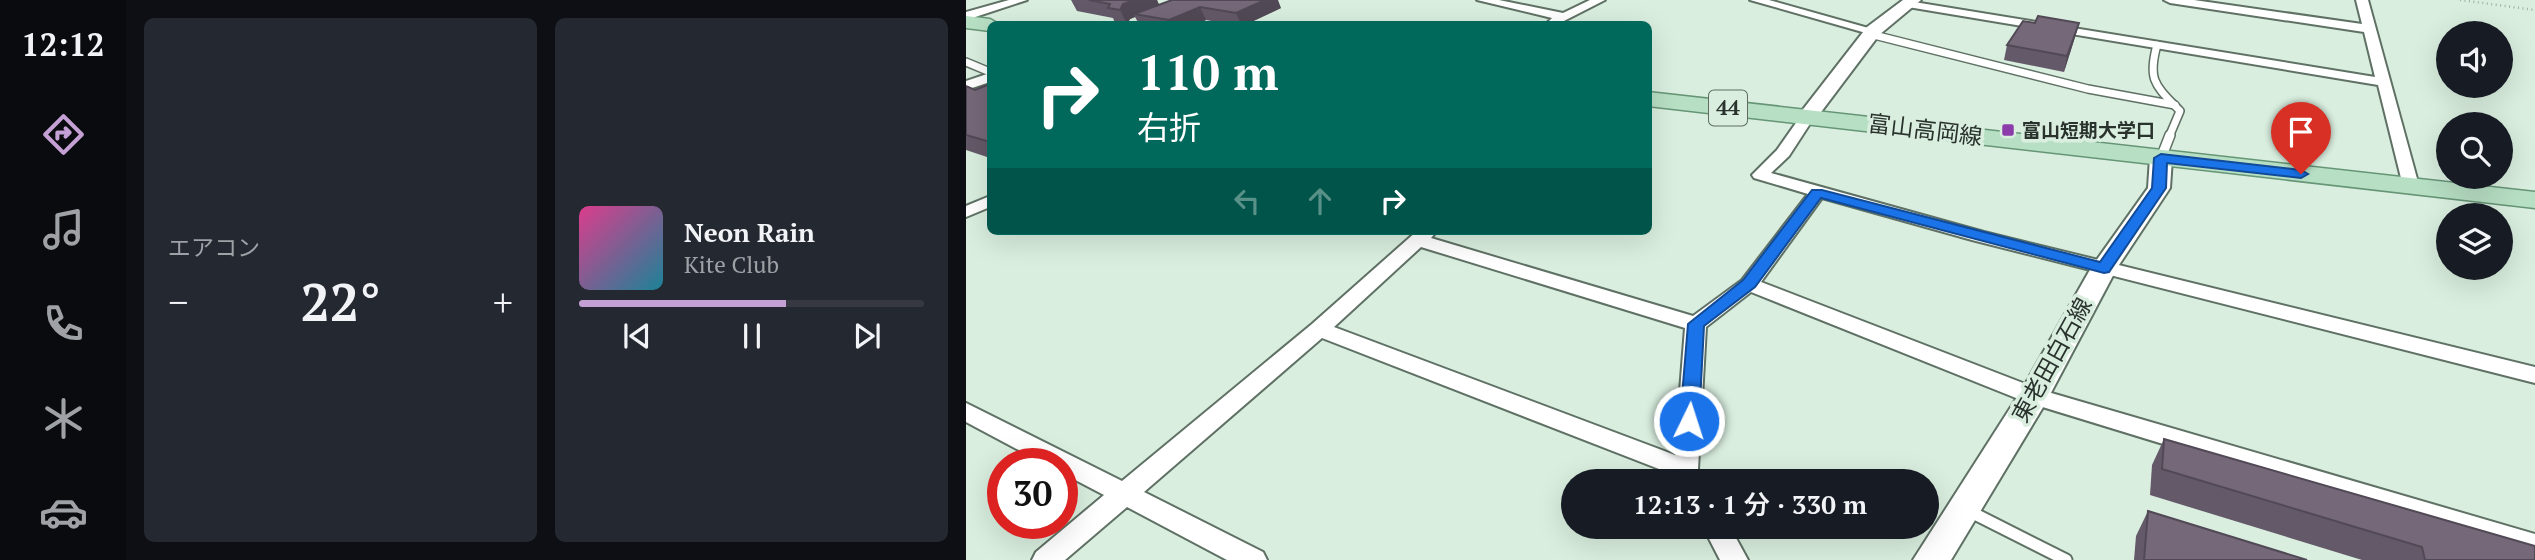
<!DOCTYPE html>
<html lang="ja">
<meta charset="utf-8">
<style>
body{margin:0;font-family:"PT Serif","Noto Sans JP",serif;background:#242831;color:#f1f3f6;height:100vh;display:flex;flex-direction:column;font-size:26px;white-space:nowrap}
*{box-sizing:border-box;margin:0}
p{font-size:23px;color:#9ea1a6}
.icon{flex:none;width:38px;height:38px;fill:none;stroke:currentColor;stroke-width:2;stroke-linecap:round;stroke-linejoin:round}
.map{position:relative;flex:1;overflow:hidden}
.panel{display:flex;flex-direction:column;gap:18px;padding:18px;background:#0d0f14;width:840px}
.panel>*{flex:none}
.banner{position:absolute;left:21px;top:21px;width:665px;height:214px;border-radius:10px;box-shadow:0 7px 28px #0002;background:#00695c;color:#fff;overflow:hidden}
.buttons{position:absolute;left:1470px;top:21px;display:grid;gap:14px}
.buttons a{display:grid;place-items:center;width:77px;height:77px;border-radius:50%;background:#171b24;box-shadow:0 7px 28px #0002;font-size:35px}
.speed{position:absolute;left:21px;top:448px;display:flex;gap:14px;font-size:35px;font-weight:700;text-align:center}
.speed>*{display:grid;place-content:center;width:91px;height:91px;border-radius:50%;background:#171b24;box-shadow:0 7px 28px #0002;line-height:1}
.speed .limit{border:10px solid #d22;background:#fff;color:#111}
.pin{position:absolute;display:grid;place-items:center;width:60px;height:60px;color:#fff;margin:-72px -30px;border-radius:50% 50% 50% 0;rotate:-45deg;box-shadow:0 0 7px #0007}
.pin .icon{rotate:45deg}
.me{position:absolute;width:77px;margin:-38px;rotate:4deg;stroke-linejoin:round;filter:drop-shadow(0 0 5px #0008)}
.turn{display:flex;align-items:center;gap:24px;height:147px;padding:0 35px;font-size:32px}
.turn .icon{width:91px;height:91px;stroke-width:2.5}
.turn b{display:block;font-size:49px;line-height:60px}
.lanes{display:flex;align-items:center;height:66px;padding:0 35px;background:#0003;justify-content:center;gap:35px;direction:ltr}
.lanes .off{opacity:.35}
.big{font-size:52px;font-weight:600;line-height:1.1}
.panel .widget{flex:1;display:flex;flex-direction:column;justify-content:center;gap:10px;min-width:0;padding:0 24px;border-radius:10px;background:#242831}
.song{display:flex;align-items:center;gap:21px}
.cover{width:84px;height:84px;border-radius:10px;background:linear-gradient(135deg,hsl(330 70% 55%),hsl(190 70% 35%))}
.played{height:7px;border-radius:4px;background:linear-gradient(90deg,#c4a0d4 60%,#363941 60%)}
.keys{display:flex;justify-content:space-around;direction:ltr}
.heat{display:flex;justify-content:space-between;align-items:center;font-size:38px;direction:ltr}
.panel .tiles{flex:1;display:grid;gap:18px;grid-template-columns:repeat(2,1fr)}
.trip{position:absolute;left:595px;top:469px;width:378px;height:70px;border-radius:35px;background:#171b24;box-shadow:0 7px 28px #0002;font-weight:600;line-height:70px;text-align:center}
main{display:flex;flex:1;min-height:0}
.menu{display:flex;flex-direction:column;width:126px;justify-content:space-around;align-items:center;background:#090b0e;color:#9ea1a6}
.menu .icon{width:49px;height:49px}
.menu .on{color:#c4a0d4}
.menu b{font-size:32px;color:#f1f3f6}
.map>svg:first-child{display:block}
.lines{fill:none;stroke-linecap:round;stroke-linejoin:round}
.service-far2-casing{stroke:#5f7164;stroke-width:10}
.service-far1-casing{stroke:#5f7164;stroke-width:12}
.service-casing{stroke:#5f7164;stroke-width:15}
.minor-casing{stroke:#5f7164;stroke-width:4}
.secondary-casing{stroke:#5f7164;stroke-width:4}
.primary-casing{stroke:#669576;stroke-width:3}
.path{stroke:#9fb0a4;stroke-width:2.5;stroke-dasharray:1 3.5;stroke-linecap:butt}
.service-far2{stroke:#fff;stroke-width:7}
.service-far1{stroke:#fff;stroke-width:9}
.service{stroke:#fff;stroke-width:11}
.minor{fill:#fff;fill-rule:evenodd}
.secondary{fill:#fff;fill-rule:evenodd}
.primary{fill:#b7dfc4;fill-rule:evenodd}
.wall{fill:#645968}
.shaded-wall{fill:#514955}
.building{fill:#746879;stroke:#514955;stroke-width:2}
.route{fill:#1a73e8;stroke:#114b97;stroke-width:2}
.poi-dot{fill:#8c3baa;stroke:#d9eedf;stroke-width:2.5}
.labels{text-anchor:middle;stroke-width:7;stroke-linejoin:round;paint-order:stroke}
.far-poi-label{font-size:19px;font-weight:bold;fill:#2a322d;stroke:#d9eedf;text-anchor:start}
.shield{fill:#d9eedf;stroke:#5e6a62;stroke-width:2}
.shield-label{font-size:21px;font-weight:bold;fill:#2a322d}
.street-label{font-size:23px;fill:#2a322d;stroke:#d9eedf}
</style>
<main>
<nav class="menu">
<b>12:12</b>
<svg class="icon on" aria-label="directions" viewBox="0 0 24 24"><path d="M12 3l9 9-9 9-9-9zM9 14v-3h6M13 9l2 2-2 2"/></svg>
<svg class="icon" aria-label="music" viewBox="0 0 24 24"><path d="M9 18V5l10-2v13"/><circle cx="6" cy="18" r="3"/><circle cx="16" cy="16" r="3"/></svg>
<svg class="icon" aria-label="phone" viewBox="0 0 24 24"><path d="M5 4h4l2 5-3 2q2 4 5 5l2-3 5 2v4C11 20 4 13 5 4z"/></svg>
<svg class="icon" aria-label="climate" viewBox="0 0 24 24"><path d="M12 3v18M4 7l16 10M4 17L20 7"/></svg>
<svg class="icon" aria-label="car" viewBox="0 0 24 24"><path d="M5 17H2v-5l4-1 3-4h7l3 4 3 1v5h-3M9 17h6M6 11h13"/><circle cx="7" cy="17" r="2"/><circle cx="17" cy="17" r="2"/></svg>
</nav>
<section class="panel">
<div class="tiles">
<div class="widget"><p>エアコン</p>
<div class="heat"><a>−</a><b class="big">22°</b><a>+</a></div>
</div>
<div class="widget">
<div class="song"><i class="cover"></i><div><b>Neon Rain</b><p>Kite Club</p></div></div>
<div class="played"></div>
<div class="keys"><svg class="icon" aria-label="previous" viewBox="0 0 24 24"><path d="M18 5L8 12l10 7zM5 5v14"/></svg><svg class="icon" aria-label="pause" viewBox="0 0 24 24"><path d="M8 5v14M16 5v14"/></svg><svg class="icon" aria-label="next" viewBox="0 0 24 24"><path d="M6 5l10 7-10 7zM19 5v14"/></svg></div>
</div>
</div>
</section>
<div class="map">
<svg width="1569" height="560" viewBox="0 0 1569 560">
<rect width="100%" height="100%" fill="#d9eedf"/>
<g class="lines">
<g class="service-far2-casing">
<g id="service-far2">
<path d="M904,34l218,55 87,16"/>
<path d="M1191,45c-10,36 -1,41 23,66l-11,26"/>
<path d="M0,62l24,10"/>
</g>
</g>
<g class="service-far1-casing">
<path id="service-far1" d="M1195,158l9,-23"/>
</g>
<g class="service-casing">
<path id="service" d="M1001,510l99,50"/>
</g>
<g class="minor-casing">
<g id="minor">
<path d="M43,0h18l-61,20v-8z"/>
<path d="M511,0h22l64,13 27,-13h15l-47,24h-8l-2,-2 4,-4z"/>
<path d="M784,0h19l110,31 -6,4z"/>
<path d="M1198,0h30l168,24 -6,-24h12l51,186 -2,4h-12l-2,-4 -25,-101 -470,-78 -6,-3 6,-3 467,76 -11,-45 -194,-29z"/>
<path d="M24,73v9l-24,8v-9z"/>
<path d="M842,112l7,4 -26,40 -18,17 213,59 551,135v16l-563,-143 -150,-42 -61,84 280,108 494,144v24l-509,-156 -275,-110 -45,35 -8,142 6,12h-24l-3,-5 -355,-138 -178,154 119,60 4,8h-40l-100,-53 -62,53h-33l4,-8 68,-57 -42,-22v-9h-17l-79,-42v-19l156,78 190,-157 105,-93h20l-6,7 262,78 49,-36 66,-86 -54,-16 -2,-3 25,-25 26,-37zM455,247l264,81 -10,127 -341,-128z"/>
<path d="M24,196v11l-24,10v-11z"/>
<path d="M737,527h27l18,33h-28z"/>
</g>
</g>
<g class="secondary-casing">
<g id="secondary">
<path d="M937,0h18l-42,35 -64,85h-14l-3,-4 3,-4 66,-85z"/>
<path d="M1195,152l8,1 3,5 -2,30 -53,80 -72,136 -94,156h-38l110,-172 68,-120 57,-80 2,-30 3,-5z"/>
</g>
</g>
<g class="primary-casing">
<g id="primary">
<path d="M0,16l24,3 9,5h-9v7l-24,-3z"/>
<path d="M682,92l887,100v16l-887,-102z"/>
</g>
</g>
<path class="path" d="M1494,0l75,10"/>
<use href="#service-far2" class="service-far2"/>
<use href="#service-far1" class="service-far1"/>
<use href="#service" class="service"/>
<use href="#minor" class="minor"/>
<use href="#secondary" class="secondary"/>
<use href="#primary" class="primary"/>
</g>
<g class="wall">
<path d="M105,0h86l2,5 122,3 -34,16h-19l-22,-4 -9,4h-58l-4,-7 -5,2 -3,5h-3l-9,-1 -2,-5 -36,-7z"/>
<path d="M1113,23l-4,14 -11,35 -60,-12 3,-15z"/>
<path d="M24,84v74l-24,-8v-64l9,4z"/>
<path d="M1198,439l371,121h-173l-212,-65 2,-30z"/>
<path d="M1182,511l159,49h-173l2,-24z"/>
</g>
<g class="shaded-wall">
<path d="M168,0h23l3,7 -26,7 1,3 -5,2 -3,5 -7,-14 3,-6z"/>
<path d="M299,0h13l3,8 -34,16h-6l-5,-11z"/>
<path d="M234,7l6,13 -9,4h-26l-2,-4z"/>
<path d="M1113,23l-4,14 -11,35 3,-16z"/>
</g>
<g class="building">
<path d="M123,0h45l-11,4 -3,6 -12,-2 2,-4z"/>
<path d="M206,0h93l-29,13 -36,-6 -31,13 -35,-6z"/>
<path d="M1072,16l41,7 -12,33 -60,-11 16,-24 12,2z"/>
<path d="M24,84v58l-24,-7v-49l9,4z"/>
<path d="M1198,439l371,107v14h-110l-3,-13 -260,-78z"/>
<path d="M1182,511l159,49h-163z"/>
</g>
<path class="route" d="M1195,154l140,16 7,4 -7,4 -134,-15 -1,25 -57,84 -5,1 -283,-75 -66,89 -51,39 -5,95 -3,5 -7,2 -7,-2 -2,-5 8,-97 55,-44 69,-90h10l278,72 52,-74 2,-30z"/>
<rect class="poi-dot" x="1035" y="123" width="14" height="14" rx="3.5"/>
<g class="labels">
<g class="far-poi-label">
<text x="1056" y="137">富山短期大学口</text>
</g>
<rect class="shield" x="743" y="90.5" width="38" height="35" rx="5"/>
<g class="shield-label">
<text x="762" y="115">44</text>
</g>
<g class="street-label">
<text transform="translate(959 130) rotate(7)" y="8">富山高岡線</text>
<text transform="translate(1086 360) rotate(-61)" y="8">東老田白石線</text>
</g>
</g>
</svg>
<div class="buttons">
<a><svg class="icon" aria-label="sound" viewBox="0 0 24 24"><path d="M4 9h4l5-4v14l-5-4H4zM17 9q2 3 0 6"/></svg></a>
<a><svg class="icon" aria-label="search" viewBox="0 0 24 24"><circle cx="10" cy="10" r="6"/><path d="M15 15l6 6"/></svg></a>
<a><svg class="icon" aria-label="layers" viewBox="0 0 24 24"><path d="M12 4l9 5-9 5-9-5zM3 14l9 5 9-5"/></svg></a>
</div>
<div class="speed"><div class="limit">30</div></div>
<div class="pin" style="left:1335px;top:174px;background:#d93025"><svg class="icon" aria-label="arrive" viewBox="0 0 24 24"><path d="M6 21V4h12l-3 4 3 4H6"/></svg></div>
<svg class="me" style="left:723px;top:421px" viewBox="-20 -20 40 40"><circle r="17" fill="#1a73e8" stroke="#fff" stroke-width="3"/><path d="M0-11L8 9 0 5-8 9z" fill="#fff"/></svg>
<div class="trip">12:13 · 1 分 · 330 m</div>
<div class="banner">
<div class="turn"><svg class="icon" aria-label="right" viewBox="0 0 24 24"><path d="M7 20v-9h11M14 6l5 5-5 5"/></svg><div><b>110 m</b>右折</div></div>
<div class="lanes"><svg class="icon off" aria-label="left" viewBox="0 0 24 24"><path d="M17 20v-9H6M10 6l-5 5 5 5"/></svg><svg class="icon off" aria-label="ahead" viewBox="0 0 24 24"><path d="M12 20V5M6 11l6-6 6 6"/></svg><svg class="icon" aria-label="right" viewBox="0 0 24 24"><path d="M7 20v-9h11M14 6l5 5-5 5"/></svg></div>
</div>
</div>
</main>
